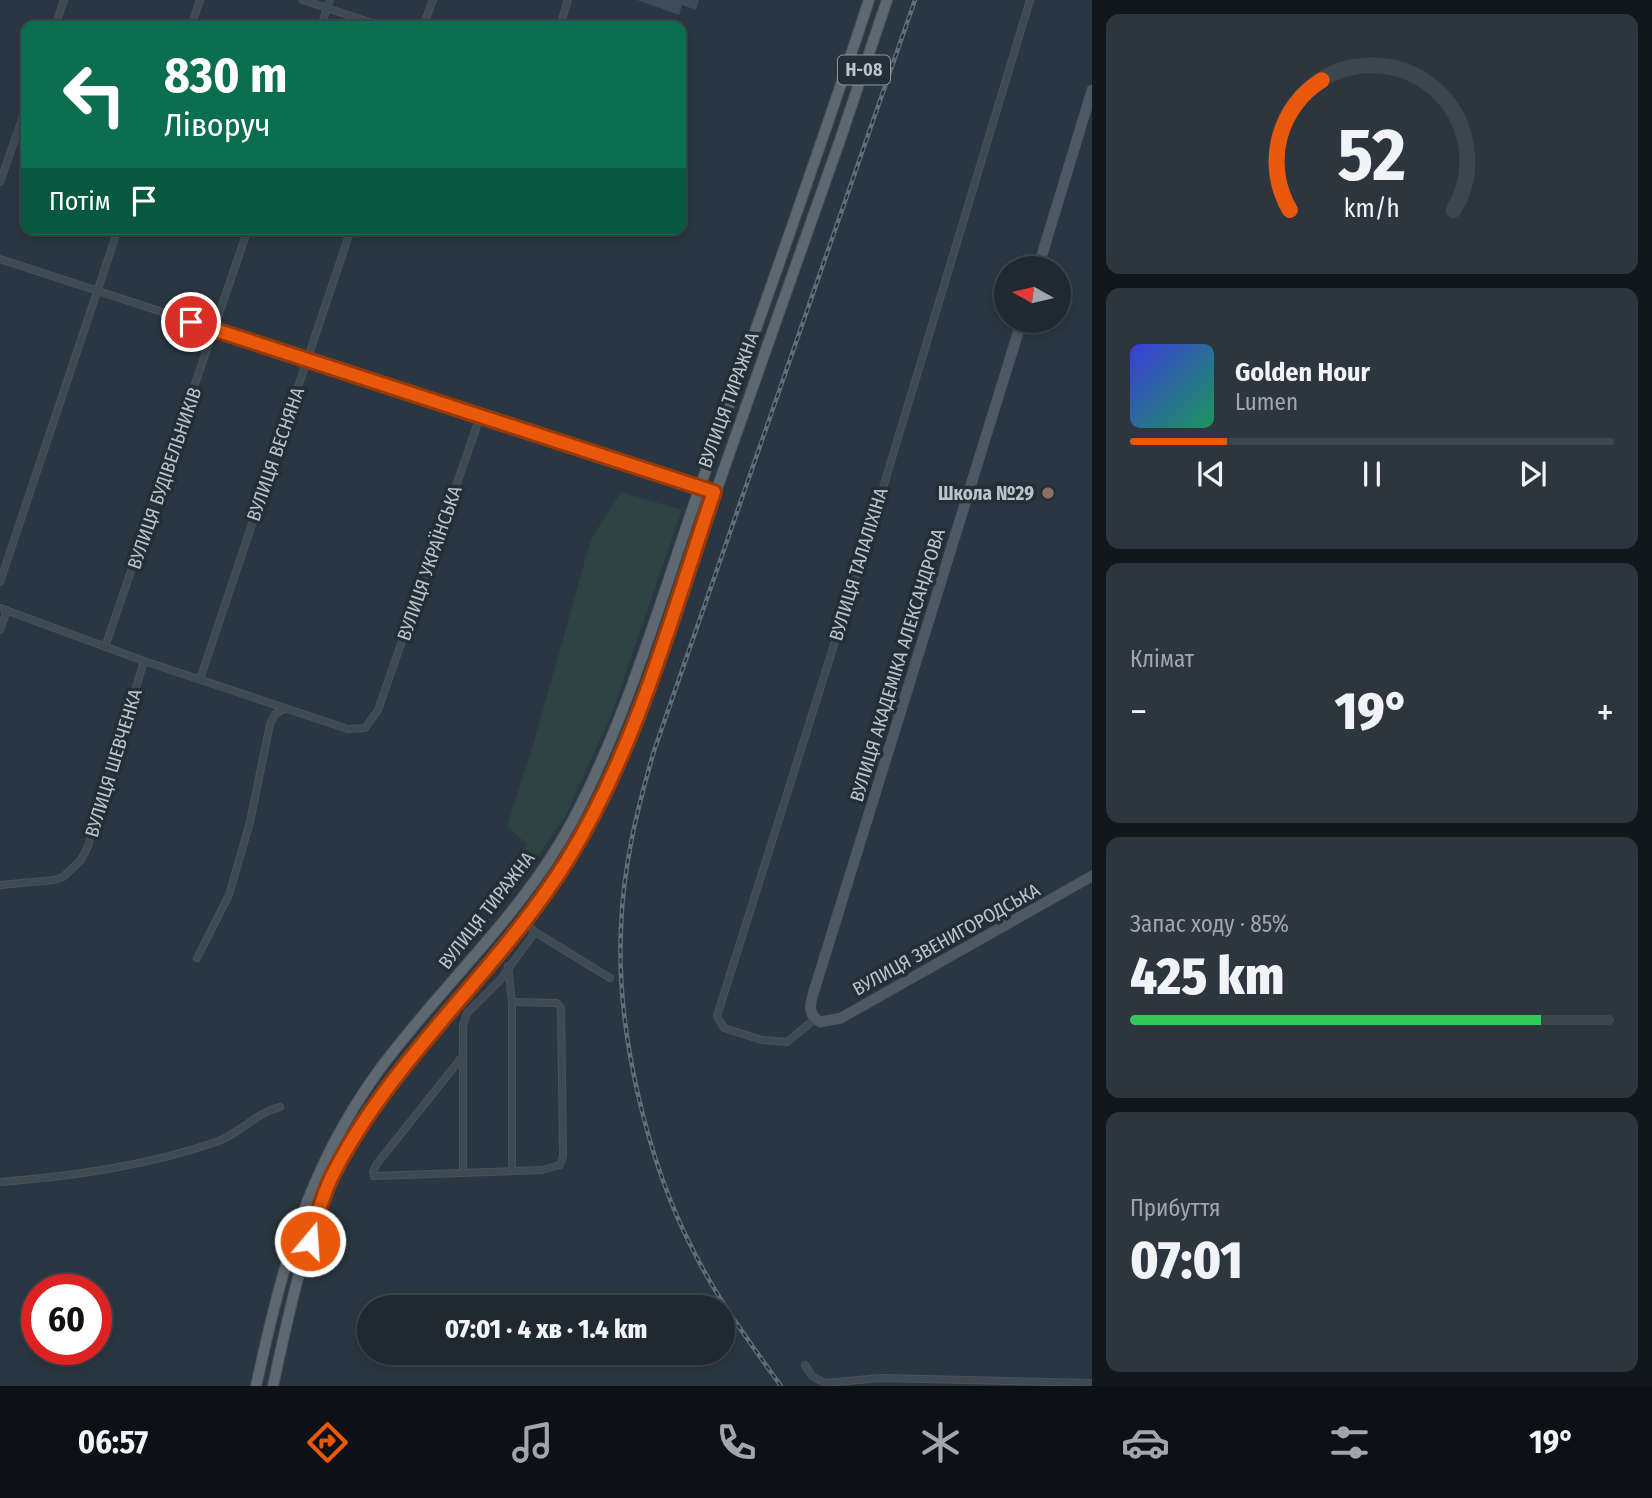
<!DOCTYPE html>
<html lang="uk">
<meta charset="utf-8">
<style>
body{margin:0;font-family:"Fira Sans Condensed",sans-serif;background:#2d353e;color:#f1f3f6;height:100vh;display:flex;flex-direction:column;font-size:26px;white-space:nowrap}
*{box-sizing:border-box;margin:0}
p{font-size:23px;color:#a2a6ac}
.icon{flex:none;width:38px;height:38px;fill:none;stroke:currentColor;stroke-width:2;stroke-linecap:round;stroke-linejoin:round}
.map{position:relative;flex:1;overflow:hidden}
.panel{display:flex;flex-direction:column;gap:14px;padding:14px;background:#12171c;width:560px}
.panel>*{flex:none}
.top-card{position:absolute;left:21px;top:21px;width:665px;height:214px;border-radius:14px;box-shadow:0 4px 10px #0003,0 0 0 2px #3d454d;background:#0b6e4f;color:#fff;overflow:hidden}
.needle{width:46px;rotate:278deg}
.controls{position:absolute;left:994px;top:256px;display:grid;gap:14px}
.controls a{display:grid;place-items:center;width:77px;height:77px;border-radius:50%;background:#202932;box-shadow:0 4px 10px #0003,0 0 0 2px #3d454d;font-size:35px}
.speed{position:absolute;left:21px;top:1274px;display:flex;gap:14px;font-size:35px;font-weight:700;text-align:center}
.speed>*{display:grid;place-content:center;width:91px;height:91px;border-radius:50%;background:#202932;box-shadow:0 4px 10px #0003,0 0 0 2px #3d454d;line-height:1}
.speed .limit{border:10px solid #d22;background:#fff;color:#111}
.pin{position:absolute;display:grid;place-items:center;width:60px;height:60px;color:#fff;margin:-30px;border:4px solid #fff;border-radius:50%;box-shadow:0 2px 7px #0007}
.me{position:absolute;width:77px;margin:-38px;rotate:18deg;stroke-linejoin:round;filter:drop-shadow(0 0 5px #0008)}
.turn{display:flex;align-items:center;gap:24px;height:147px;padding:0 28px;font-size:32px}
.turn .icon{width:91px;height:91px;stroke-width:2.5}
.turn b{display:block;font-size:49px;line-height:60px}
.then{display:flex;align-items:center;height:66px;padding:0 28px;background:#0003;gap:14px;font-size:26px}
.big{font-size:52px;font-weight:800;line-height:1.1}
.panel .widget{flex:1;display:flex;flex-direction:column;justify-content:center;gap:10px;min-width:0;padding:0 24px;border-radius:14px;background:#2d353e}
.panel .dial{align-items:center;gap:0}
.dial svg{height:182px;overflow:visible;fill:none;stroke:#3d454d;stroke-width:7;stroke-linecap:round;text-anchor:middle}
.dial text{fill:#f1f3f6;stroke:none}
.song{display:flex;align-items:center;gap:21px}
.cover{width:84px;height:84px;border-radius:10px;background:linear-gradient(135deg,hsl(240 70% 55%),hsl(150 70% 35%))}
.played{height:7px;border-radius:4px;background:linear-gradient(90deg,#ea580c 20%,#3d454d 20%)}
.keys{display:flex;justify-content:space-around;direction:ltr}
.heat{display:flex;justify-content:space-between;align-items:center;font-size:38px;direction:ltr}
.charge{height:10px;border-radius:5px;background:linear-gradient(90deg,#34c759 85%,#3d454d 0)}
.trip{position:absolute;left:357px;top:1295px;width:378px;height:70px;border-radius:35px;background:#202932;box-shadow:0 4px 10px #0003,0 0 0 2px #3d454d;font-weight:800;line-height:70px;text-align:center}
.tab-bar{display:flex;height:112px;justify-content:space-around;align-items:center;background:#0d1014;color:#a2a6ac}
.tab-bar .icon{width:49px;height:49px}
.tab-bar .on{color:#ea580c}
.tab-bar b{font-size:32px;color:#f1f3f6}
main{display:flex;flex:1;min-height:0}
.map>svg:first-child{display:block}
.green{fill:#2c4342}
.building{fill:#3d4c57}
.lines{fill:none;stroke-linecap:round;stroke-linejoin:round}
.street-casing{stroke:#48525b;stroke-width:8}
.secondary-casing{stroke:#48525b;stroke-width:11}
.primary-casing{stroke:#48525b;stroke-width:12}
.street{stroke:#3e4951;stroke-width:6}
.secondary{stroke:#4d5864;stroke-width:10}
.primary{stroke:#5d6871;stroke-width:10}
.rail-casing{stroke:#616d78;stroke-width:4.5}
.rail{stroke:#232e37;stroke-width:2;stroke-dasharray:5;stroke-linecap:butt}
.route-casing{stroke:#983908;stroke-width:18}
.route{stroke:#ea580c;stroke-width:12}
.education-dot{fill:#8d6e63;stroke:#232e37;stroke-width:2.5}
.labels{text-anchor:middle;stroke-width:7;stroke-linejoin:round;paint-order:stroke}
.shield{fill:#232e37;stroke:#8d969f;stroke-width:2}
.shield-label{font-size:18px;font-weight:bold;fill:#bbc3cb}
.street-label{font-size:19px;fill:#bbc3cb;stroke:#232e37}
.poi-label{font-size:19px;font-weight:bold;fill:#bbc3cb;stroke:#232e37;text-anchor:end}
</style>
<main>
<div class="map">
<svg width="1092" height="1386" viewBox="0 0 1092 1386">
<rect width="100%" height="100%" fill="#2a3742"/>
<path class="green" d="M621,492l61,18 -70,203 -46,102 -54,79 15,-50 -20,-18 27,-84 57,-203z"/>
<path class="building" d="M637,0h62l-3,10 -14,-5 -3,10z"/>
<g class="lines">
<g class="street-casing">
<g id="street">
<path d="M303,0l78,26"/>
<path d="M55,26l9,-26"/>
<path d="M191,26l9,-26"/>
<path d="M321,26l9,-26"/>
<path d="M423,26l10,-26"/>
<path d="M560,26l8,-26"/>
<path d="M0,182l26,-74"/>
<path d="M0,259l714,233"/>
<path d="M0,582l118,-353"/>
<path d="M0,608l144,53 204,68 17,-1 13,-18 102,-293"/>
<path d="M0,630l7,-20"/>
<path d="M105,647l143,-418"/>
<path d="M200,679l151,-450"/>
<path d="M0,885l54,-5 9,-3 18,-17 7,-14 56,-185"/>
<path d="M524,921l11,11 75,46"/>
<path d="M197,958l32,-63 21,-73 20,-98 5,-10 9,-5"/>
<path d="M508,966l4,36v169"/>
<path d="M815,1019l-28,23 -25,-2 -38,-12 -7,-12 156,-495 157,-521"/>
<path d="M462,1057l-86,108 -3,7 1,4 168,-6 18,-5 3,-9 -2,-148 -4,-5 -45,-1"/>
<path d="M463,1173v-148l4,-12 33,-33 35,-48"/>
<path d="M0,1182c73,-6 146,-16 216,-40 24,-8 39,-29 64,-35"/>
<path d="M805,1365l7,11 13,7 56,-5 211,5"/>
</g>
</g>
<g class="secondary-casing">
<g id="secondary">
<path d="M1038,268l54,-178"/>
<path d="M1022,320l-208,671c-4,13 -7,23 6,31l21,-4 251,-142"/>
</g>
</g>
<g class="primary-casing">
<g id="primary">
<path d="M256,1386c26,-117 49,-213 121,-313 63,-87 147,-159 197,-255 55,-105 87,-220 126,-331 57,-162 116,-324 169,-487"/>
<path d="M273,1386c19,-89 38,-181 86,-260 46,-74 109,-134 163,-202 49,-62 83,-130 113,-203l205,-581 47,-140"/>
</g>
</g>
<use href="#street" class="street"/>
<use href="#secondary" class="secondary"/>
<use href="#primary" class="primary"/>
<g class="rail-casing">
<path id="rail" d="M781,1386c-31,-43 -63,-86 -87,-134 -47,-90 -78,-222 -73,-324 2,-61 16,-119 33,-177l261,-751"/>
</g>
<use href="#rail" class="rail"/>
</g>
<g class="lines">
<g class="route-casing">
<path id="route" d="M191,322l523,170c-42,123 -77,255 -146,367 -70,113 -175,197 -236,317 -10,20 -16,44 -22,65"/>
</g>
<use href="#route" class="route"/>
</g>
<circle class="education-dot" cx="1048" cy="493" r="7"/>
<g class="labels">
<rect class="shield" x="838" y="55.5" width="52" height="29" rx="5"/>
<g class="shield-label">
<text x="864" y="76">Н-08</text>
</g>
<g class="street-label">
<text transform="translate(728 400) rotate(-70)" y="7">ВУЛИЦЯ ТИРАЖНА</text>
<text transform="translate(275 454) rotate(-71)" y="7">ВУЛИЦЯ ВЕСНЯНА</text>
<text transform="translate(164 478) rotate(-71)" y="7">ВУЛИЦЯ БУДІВЕЛЬНИКІВ</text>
<text transform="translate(429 563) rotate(-71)" y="7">ВУЛИЦЯ УКРАЇНСЬКА</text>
<text transform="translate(858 564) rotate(-73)" y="7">ВУЛИЦЯ ТАЛАЛІХІНА</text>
<text transform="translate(897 665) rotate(-73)" y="7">ВУЛИЦЯ АКАДЕМІКА АЛЕКСАНДРОВА</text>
<text transform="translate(113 763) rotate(-73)" y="7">ВУЛИЦЯ ШЕВЧЕНКА</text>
<text transform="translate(486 910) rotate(-52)" y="7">ВУЛИЦЯ ТИРАЖНА</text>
<text transform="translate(946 939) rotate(-29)" y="7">ВУЛИЦЯ ЗВЕНИГОРОДСЬКА</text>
</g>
<g class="poi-label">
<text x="1034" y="500">Школа №29</text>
</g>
</g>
</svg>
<div class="controls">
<a><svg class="needle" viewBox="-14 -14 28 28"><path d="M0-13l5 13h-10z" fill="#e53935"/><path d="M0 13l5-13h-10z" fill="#a2a6ac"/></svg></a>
</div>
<div class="speed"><div class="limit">60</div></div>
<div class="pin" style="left:191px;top:322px;background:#d93025"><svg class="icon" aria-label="arrive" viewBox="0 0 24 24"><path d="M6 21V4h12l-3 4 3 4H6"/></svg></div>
<svg class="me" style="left:310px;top:1241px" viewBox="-20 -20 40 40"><circle r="17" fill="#ea580c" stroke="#fff" stroke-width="3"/><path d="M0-11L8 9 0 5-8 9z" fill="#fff"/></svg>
<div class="trip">07:01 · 4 хв · 1.4 km</div>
<div class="top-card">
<div class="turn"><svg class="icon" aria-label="left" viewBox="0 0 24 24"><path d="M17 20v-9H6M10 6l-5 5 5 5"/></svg><div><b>830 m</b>Ліворуч</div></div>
<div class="then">Потім<svg class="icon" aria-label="arrive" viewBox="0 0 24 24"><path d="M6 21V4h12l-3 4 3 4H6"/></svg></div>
</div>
</div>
<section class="panel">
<div class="widget dial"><svg viewBox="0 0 100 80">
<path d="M14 69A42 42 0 1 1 86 69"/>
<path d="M14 69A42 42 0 0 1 28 12" stroke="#ea580c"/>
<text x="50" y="56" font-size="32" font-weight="700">52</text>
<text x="50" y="72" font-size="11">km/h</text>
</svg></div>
<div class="widget">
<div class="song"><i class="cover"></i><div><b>Golden Hour</b><p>Lumen</p></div></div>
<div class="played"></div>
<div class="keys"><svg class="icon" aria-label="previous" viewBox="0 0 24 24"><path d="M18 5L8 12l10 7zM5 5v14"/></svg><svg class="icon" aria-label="pause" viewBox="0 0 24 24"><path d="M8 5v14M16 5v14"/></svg><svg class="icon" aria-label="next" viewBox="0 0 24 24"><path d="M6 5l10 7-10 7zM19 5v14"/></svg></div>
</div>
<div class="widget"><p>Клімат</p>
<div class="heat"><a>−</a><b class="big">19°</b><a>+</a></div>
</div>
<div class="widget"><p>Запас ходу · 85%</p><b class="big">425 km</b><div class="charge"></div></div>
<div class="widget"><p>Прибуття</p><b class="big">07:01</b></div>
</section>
</main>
<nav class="tab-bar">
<b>06:57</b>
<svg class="icon on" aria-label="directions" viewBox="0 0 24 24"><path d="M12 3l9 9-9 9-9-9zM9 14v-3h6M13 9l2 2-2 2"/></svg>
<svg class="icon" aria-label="music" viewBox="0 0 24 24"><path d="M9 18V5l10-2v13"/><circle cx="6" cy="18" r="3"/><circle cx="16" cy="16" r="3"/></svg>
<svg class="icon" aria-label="phone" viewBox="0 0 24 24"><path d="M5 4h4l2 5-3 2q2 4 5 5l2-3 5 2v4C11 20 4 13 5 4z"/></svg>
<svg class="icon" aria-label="climate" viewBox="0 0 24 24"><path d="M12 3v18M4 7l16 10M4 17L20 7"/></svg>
<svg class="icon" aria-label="car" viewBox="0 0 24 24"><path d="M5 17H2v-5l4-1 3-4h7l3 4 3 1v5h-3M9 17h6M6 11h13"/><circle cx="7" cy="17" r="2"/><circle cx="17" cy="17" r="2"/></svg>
<svg class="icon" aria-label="filters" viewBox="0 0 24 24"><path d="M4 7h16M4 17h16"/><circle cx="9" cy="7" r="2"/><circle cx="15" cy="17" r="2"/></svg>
<b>19°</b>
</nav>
